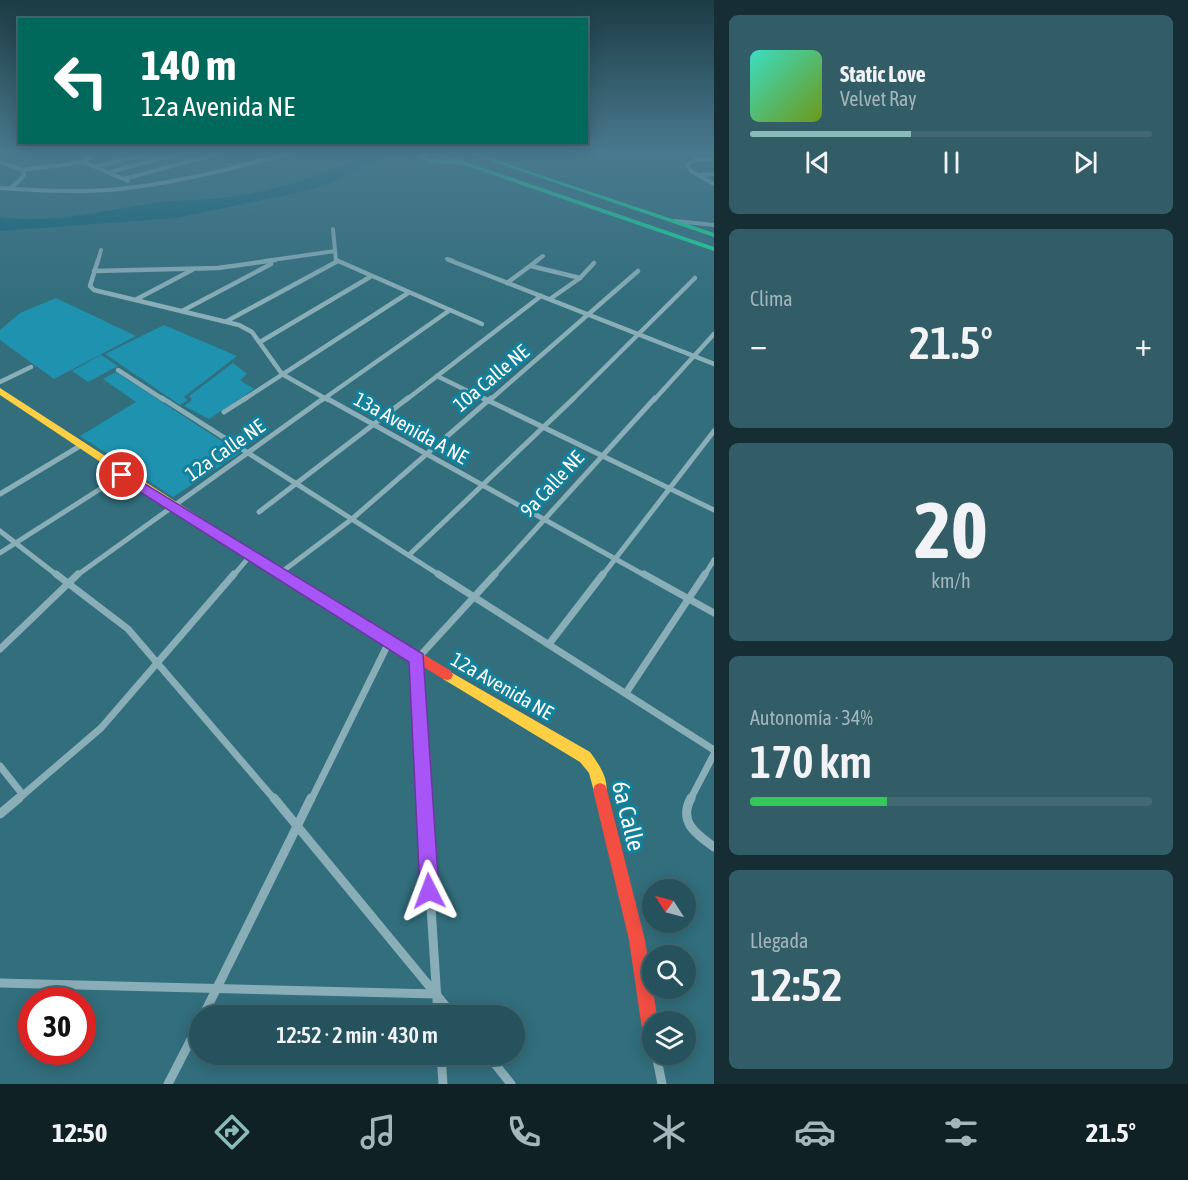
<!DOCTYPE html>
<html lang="es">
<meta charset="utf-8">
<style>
body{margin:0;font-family:"Asap Condensed",sans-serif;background:#325c66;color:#f1f3f6;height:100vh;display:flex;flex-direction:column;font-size:22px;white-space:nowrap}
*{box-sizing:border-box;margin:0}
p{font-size:20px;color:#a4b6bc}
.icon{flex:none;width:33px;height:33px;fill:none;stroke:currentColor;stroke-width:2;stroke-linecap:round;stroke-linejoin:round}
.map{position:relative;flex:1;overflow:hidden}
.side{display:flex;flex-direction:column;gap:15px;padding:15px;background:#152d33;width:474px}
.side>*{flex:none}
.hud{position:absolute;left:18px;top:18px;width:570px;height:126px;border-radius:0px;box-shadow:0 3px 15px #0003,0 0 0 2px #426972;background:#00695c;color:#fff;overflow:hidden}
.needle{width:39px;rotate:306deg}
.tools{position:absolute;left:642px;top:879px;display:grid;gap:12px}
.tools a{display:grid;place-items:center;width:54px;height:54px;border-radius:50%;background:#26525d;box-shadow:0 3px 15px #0003,0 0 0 2px #426972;font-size:30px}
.speed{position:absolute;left:18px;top:987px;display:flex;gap:12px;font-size:30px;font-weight:700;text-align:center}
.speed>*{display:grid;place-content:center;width:78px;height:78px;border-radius:50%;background:#26525d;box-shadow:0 3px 15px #0003,0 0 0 2px #426972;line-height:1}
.speed .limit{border:9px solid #d22;background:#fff;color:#111}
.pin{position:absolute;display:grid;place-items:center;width:51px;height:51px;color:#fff;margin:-26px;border:3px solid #fff;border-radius:50%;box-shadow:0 2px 6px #0007}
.me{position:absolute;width:66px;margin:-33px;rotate:357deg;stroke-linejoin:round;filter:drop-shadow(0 0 4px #0008)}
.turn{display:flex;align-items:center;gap:21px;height:126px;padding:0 24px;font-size:27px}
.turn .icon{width:78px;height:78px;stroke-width:2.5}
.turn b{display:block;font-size:42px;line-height:51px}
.big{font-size:45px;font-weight:600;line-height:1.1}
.side .card{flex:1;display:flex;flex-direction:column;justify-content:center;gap:9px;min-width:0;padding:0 21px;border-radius:9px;background:#325c66}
.side .dial{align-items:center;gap:0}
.dial b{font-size:78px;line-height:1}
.song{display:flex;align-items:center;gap:18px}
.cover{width:72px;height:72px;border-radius:9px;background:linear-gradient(135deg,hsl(170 70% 55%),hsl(80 70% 35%))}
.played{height:6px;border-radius:3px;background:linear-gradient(90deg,#8bbbb9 40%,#426972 40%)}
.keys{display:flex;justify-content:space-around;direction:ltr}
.heat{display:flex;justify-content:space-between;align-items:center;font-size:33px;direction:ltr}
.charge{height:9px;border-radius:4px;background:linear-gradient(90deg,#34c759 34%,#426972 0)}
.trip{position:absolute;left:189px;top:1005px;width:336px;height:60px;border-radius:30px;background:#26525d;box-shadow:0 3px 15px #0003,0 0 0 2px #426972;font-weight:600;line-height:60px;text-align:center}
.menu{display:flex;height:96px;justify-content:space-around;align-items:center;background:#0f2125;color:#a4b6bc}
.menu .icon{width:42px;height:42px}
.menu .current{color:#8bbbb9}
.menu b{font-size:27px;color:#f1f3f6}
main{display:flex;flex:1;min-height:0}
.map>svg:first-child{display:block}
.green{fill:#1e92ae}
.water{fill:#0f6278}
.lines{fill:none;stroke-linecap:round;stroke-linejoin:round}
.street-far4{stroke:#8aaeb8;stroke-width:4}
.street-far3{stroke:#8aaeb8;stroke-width:4.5}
.street-far2{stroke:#8aaeb8;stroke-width:5}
.street-far1{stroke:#8aaeb8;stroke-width:7}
.street{stroke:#8aaeb8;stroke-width:9}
.fast{fill:#16e098;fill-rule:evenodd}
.slow{fill:#ffcf43;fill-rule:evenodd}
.jam{fill:#f24e42;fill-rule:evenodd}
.route{fill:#a855f7;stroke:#6d37a1;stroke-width:1.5}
.labels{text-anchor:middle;stroke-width:6;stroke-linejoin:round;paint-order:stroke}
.street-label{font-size:20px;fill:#fff;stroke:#13809c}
.near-street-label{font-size:24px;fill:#fff;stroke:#13809c}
</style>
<main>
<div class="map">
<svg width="714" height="1084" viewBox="0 0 714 1084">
<rect width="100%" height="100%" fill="#326e7c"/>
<g class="green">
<path d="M56,298l80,38 -82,43 -54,-39v-10l20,-17z"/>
<path d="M164,325l73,31 -53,41 4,3 -8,5 -75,-51z"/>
<path d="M101,355l17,11 -30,16 -16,-11z"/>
<path d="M233,363l14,11 -7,6 14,9 -45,30 -25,-13 8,-6 -3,-4z"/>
<path d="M116,372l124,81 -67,44 -93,-61 56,-34 -33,-23z"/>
</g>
<path class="water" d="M374,152h38l-36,9 -48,23 -32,9 -120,25 -176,13v-14c52,7 102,-6 154,-14 22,-4 45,-2 68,-5 51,-6 106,-23 152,-46z"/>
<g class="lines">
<g class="street-far4">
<path d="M159,159l28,-7"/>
<path d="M714,159l-20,1 -7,5 4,6 23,13"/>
<path d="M0,162l23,8 1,6 -13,12"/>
<path d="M84,162l44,19"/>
<path d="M98,166l49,-12 -5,-2"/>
<path d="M23,170l61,-8 13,-10"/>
<path d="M110,172l48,-13 -11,-5"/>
<path d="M700,175l14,-1"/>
<path d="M124,179l99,-27"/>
<path d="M0,188c40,3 79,5 119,1 60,-6 117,-22 175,-37"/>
<path d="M675,221l39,4"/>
<path d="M333,229l3,32"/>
<path d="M447,259l6,2"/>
<path d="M98,261l3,-11"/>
<path d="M265,261l70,-10"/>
<path d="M536,261l7,-5"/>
</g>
<g class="street-far3">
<path d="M98,260l-8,26 4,4 145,35 13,7 30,42 46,26"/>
<path d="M336,260l146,64"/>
<path d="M449,260l265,104"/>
<path d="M531,266l49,12"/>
<path d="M94,271l124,-3 57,-8"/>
<path d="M507,283l31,-23"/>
<path d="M137,299l55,-29"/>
<path d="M550,299l30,-21 14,-15"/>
<path d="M182,311l89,-47"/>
<path d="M227,321l109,-59"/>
<path d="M260,342l110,-65"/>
<path d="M118,370l46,30"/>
<path d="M437,376l49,24"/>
<path d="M0,382l31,-15"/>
<path d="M243,400l165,-107"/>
<path d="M322,400l128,-90"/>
<path d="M406,400l135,-104"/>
<path d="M490,400l148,-129"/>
<path d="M572,400l123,-122"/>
<path d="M654,400l60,-66"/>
</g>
<g class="street-far2">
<path d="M162,398l279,178"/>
<path d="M326,398l320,178"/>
<path d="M483,398l231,112"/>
<path d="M224,412l22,-14"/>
<path d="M0,494l80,-48"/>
<path d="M259,512l149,-114"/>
<path d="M0,531l58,45"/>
<path d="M0,553l122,-78"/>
<path d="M409,555l165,-157"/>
<path d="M279,574l73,-55 139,-121"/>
<path d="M76,576l248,-178"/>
<path d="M233,576l17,-20"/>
<path d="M493,576l162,-178"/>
<path d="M602,576l112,-145"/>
<path d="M704,576l10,-16"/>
</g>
<g class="street-far1">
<path d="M56,574l72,55 147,171"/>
<path d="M438,574l276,176"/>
<path d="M644,574l70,39"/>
<path d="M549,644l54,-70"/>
<path d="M0,649l78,-75"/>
<path d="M626,693l79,-119"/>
<path d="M0,766l23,29"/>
<path d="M17,800l84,-72 133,-154"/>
<path d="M311,800l78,-158"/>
<path d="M424,800l-7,-141 78,-85"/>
<path d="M690,800l24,-46"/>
</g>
<g class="street">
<path d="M274,798l180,218"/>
<path d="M424,798l14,218"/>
<path d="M691,798c-13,24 5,36 23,49"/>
<path d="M0,814l19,-16"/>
<path d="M0,983l437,11"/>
<path d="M203,1016l108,-218"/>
<path d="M441,1054l2,30"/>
<path d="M487,1054l24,30"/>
<path d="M656,1054l6,30"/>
<path d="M168,1084l32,-62"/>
</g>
<g class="fast">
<path d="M428,152h9l277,95v4l-253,-87 -31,-1 -12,-7zM433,154l18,6 -20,-1 -6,-3z"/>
<path d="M465,152h7l242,81v4z"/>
</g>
<g class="slow">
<path d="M0,388l212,137 1,3 -1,3h-8l-204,-136z"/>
<path d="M447,670l143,82c8,11 21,29 15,43l-5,2 -5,-2 -6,-22 -9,-11 -137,-83 -2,-4 2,-4z"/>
</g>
<g class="jam">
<path d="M208,524l243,147 2,4 -2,4 -4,1 -4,-1 -239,-148 -1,-3z"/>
<path d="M600,783l5,2 2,5 38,150 13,82h-6v23l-6,-3 -3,-6 -14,-96 -36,-150 2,-5z"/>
</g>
</g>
<linearGradient id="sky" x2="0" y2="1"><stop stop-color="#1c3c44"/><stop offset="0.5" stop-color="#49798e"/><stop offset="1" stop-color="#49798e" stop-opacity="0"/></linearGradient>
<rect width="714" height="304" fill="url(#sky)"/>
<path class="route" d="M122,470l301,184 16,237 -3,7 -7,3 -7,-3 -2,-7 -11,-229 -291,-184v-6z"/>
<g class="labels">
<g class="street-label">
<text transform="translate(491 378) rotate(-40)" y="7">10a Calle NE</text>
<text transform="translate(411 428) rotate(29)" y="7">13a Avenida A NE</text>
<text transform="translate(225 450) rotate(-35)" y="7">12a Calle NE</text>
<text transform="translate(552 484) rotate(-47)" y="7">9a Calle NE</text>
<text transform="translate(502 686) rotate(30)" y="7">12a Avenida NE</text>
</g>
<g class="near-street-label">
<text transform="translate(628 816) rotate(76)" y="8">6a Calle</text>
</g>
</g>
</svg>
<div class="tools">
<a><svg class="needle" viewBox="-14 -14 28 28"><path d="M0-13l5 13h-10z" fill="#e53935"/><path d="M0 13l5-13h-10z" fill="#a4b6bc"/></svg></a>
<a><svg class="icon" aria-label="search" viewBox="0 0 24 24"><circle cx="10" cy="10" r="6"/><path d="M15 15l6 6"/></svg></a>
<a><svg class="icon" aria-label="layers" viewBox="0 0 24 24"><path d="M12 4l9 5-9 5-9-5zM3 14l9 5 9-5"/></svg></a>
</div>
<div class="speed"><div class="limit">30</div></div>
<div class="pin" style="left:122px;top:475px;background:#d93025"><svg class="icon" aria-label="arrive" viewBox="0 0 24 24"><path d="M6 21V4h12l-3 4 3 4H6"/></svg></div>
<svg class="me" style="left:429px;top:891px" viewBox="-20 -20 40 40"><path d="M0-17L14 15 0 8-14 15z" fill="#a855f7" stroke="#fff" stroke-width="4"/></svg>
<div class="trip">12:52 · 2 min · 430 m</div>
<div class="hud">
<div class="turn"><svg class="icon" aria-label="left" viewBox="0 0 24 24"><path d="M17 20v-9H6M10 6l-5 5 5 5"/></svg><div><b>140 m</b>12a Avenida NE</div></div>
</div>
</div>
<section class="side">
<div class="card">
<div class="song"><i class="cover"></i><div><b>Static Love</b><p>Velvet Ray</p></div></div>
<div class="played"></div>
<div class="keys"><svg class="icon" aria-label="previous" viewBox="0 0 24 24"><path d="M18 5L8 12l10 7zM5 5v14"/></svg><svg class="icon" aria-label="pause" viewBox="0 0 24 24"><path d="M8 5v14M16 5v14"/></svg><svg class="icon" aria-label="next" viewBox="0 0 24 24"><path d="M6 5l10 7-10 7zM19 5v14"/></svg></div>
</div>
<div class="card"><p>Clima</p>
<div class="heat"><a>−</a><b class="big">21.5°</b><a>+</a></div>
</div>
<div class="card dial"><b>20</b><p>km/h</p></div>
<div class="card"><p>Autonomía · 34%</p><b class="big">170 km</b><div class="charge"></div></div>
<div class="card"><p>Llegada</p><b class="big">12:52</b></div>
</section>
</main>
<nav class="menu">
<b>12:50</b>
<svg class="icon current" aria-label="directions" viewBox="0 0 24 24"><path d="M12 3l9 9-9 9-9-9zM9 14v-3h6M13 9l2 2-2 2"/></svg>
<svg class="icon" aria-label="music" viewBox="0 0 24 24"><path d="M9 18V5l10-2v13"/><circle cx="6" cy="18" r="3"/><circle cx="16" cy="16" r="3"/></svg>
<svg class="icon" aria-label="phone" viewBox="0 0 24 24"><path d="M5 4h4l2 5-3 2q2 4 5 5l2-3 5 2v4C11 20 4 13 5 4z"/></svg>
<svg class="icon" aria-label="climate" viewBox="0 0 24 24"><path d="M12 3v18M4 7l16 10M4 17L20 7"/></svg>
<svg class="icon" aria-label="car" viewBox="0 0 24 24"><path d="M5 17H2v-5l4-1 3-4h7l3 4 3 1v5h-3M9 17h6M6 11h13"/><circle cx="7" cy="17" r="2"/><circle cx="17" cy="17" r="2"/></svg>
<svg class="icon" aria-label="filters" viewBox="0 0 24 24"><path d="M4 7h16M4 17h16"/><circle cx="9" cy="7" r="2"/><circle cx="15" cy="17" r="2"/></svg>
<b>21.5°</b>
</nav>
